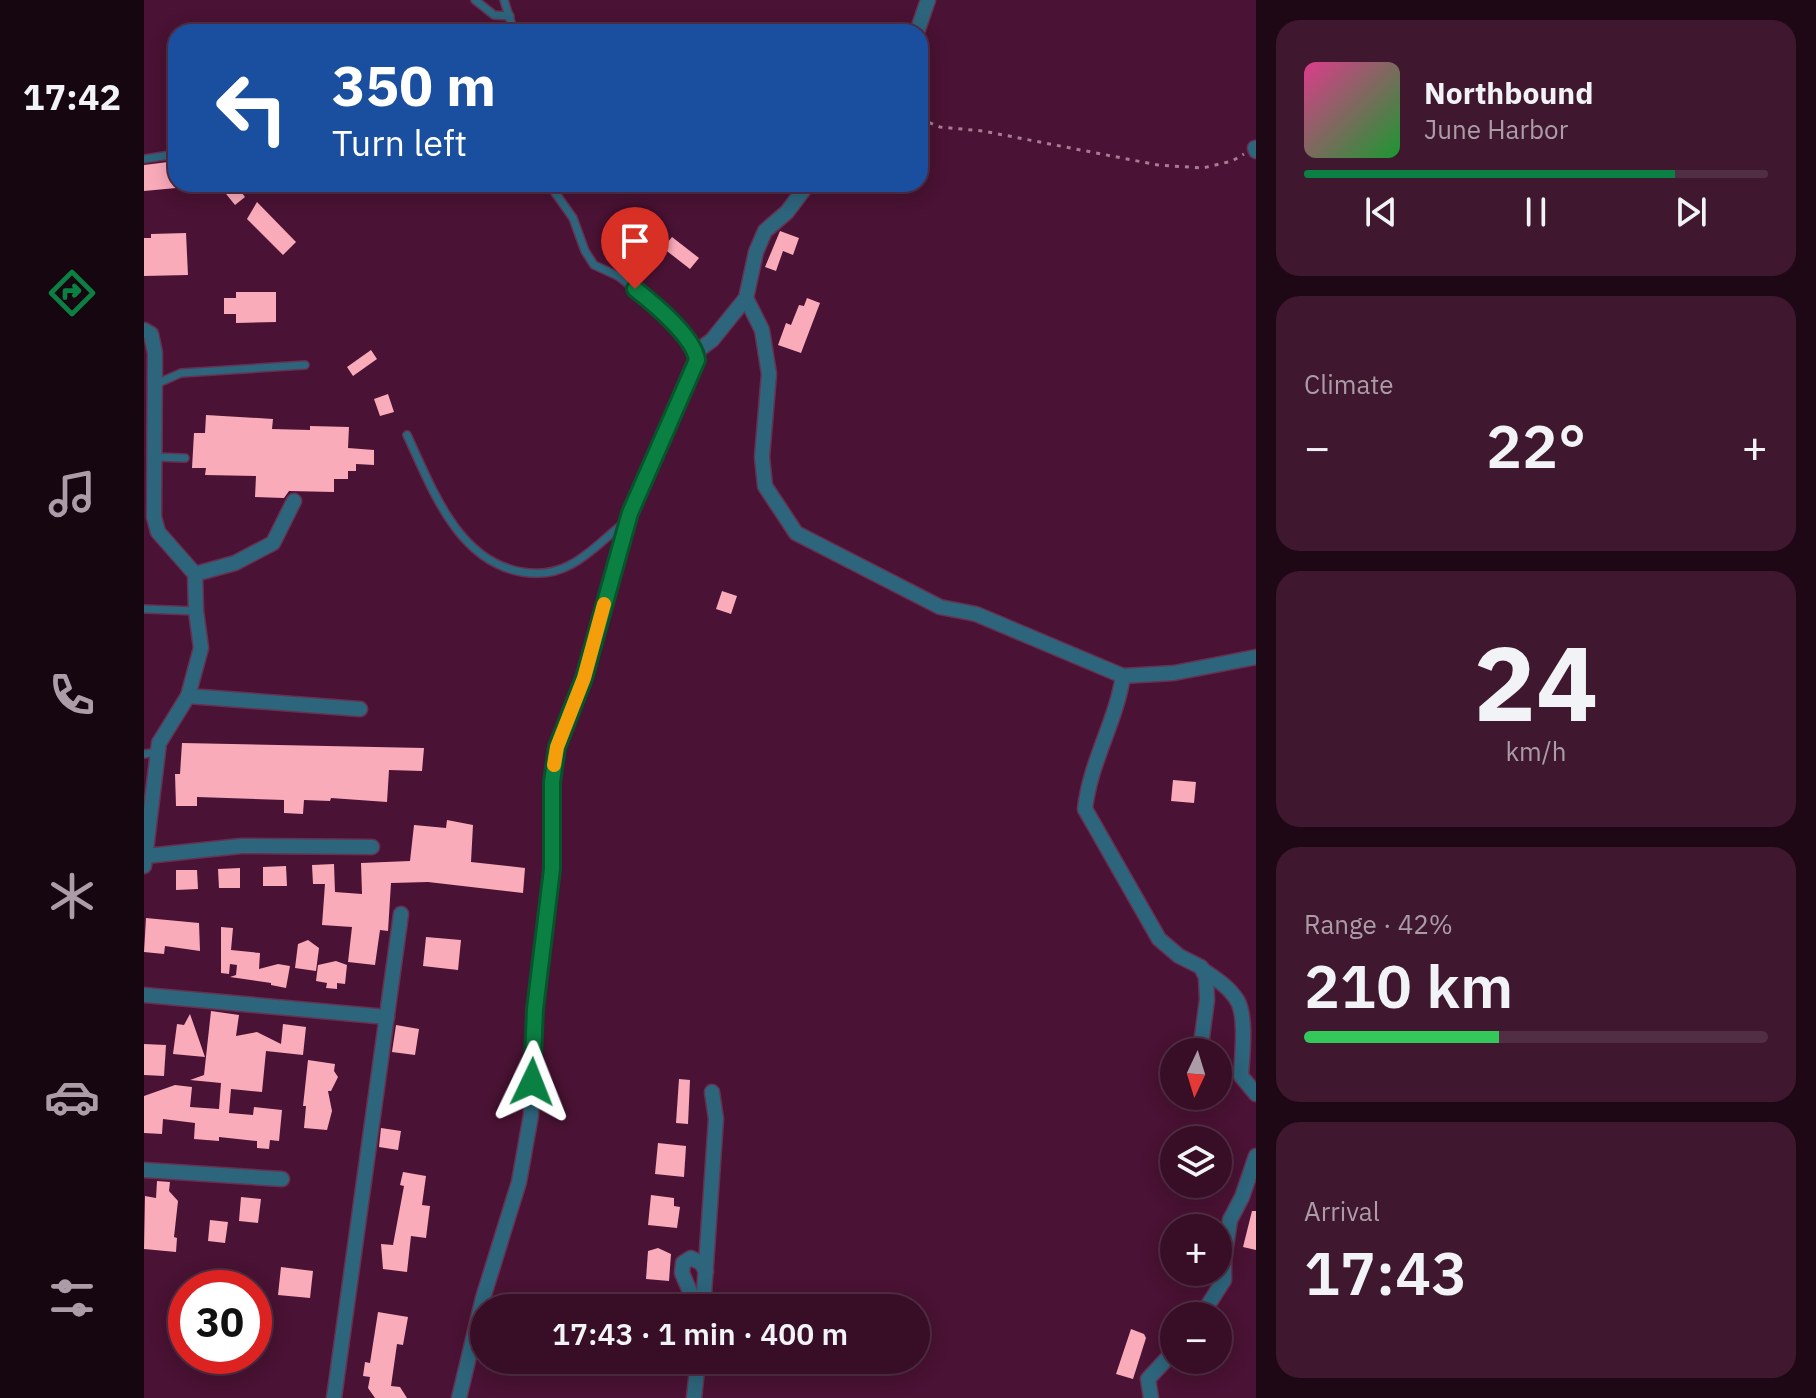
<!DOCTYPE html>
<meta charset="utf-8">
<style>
body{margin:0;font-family:"IBM Plex Sans",sans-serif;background:#3f172f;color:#f1f3f6;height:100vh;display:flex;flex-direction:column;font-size:30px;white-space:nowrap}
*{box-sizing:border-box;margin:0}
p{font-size:26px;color:#ab9ca7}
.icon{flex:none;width:44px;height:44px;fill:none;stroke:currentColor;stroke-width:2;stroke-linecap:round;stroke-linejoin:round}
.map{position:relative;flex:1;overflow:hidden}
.sheet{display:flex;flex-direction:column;gap:20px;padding:20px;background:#1f0815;width:560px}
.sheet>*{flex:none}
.guide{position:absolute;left:24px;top:24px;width:760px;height:168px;border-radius:24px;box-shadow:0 4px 20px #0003,0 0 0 2px #522e44;background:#1a4fa0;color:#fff;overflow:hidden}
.needle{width:52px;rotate:184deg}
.tools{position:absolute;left:1016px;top:1038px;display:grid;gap:16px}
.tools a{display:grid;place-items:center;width:72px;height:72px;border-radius:50%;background:#380e27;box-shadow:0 4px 20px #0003,0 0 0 2px #522e44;font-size:40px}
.speed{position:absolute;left:24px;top:1270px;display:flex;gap:16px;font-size:40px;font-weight:700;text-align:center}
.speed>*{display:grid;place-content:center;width:104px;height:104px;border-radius:50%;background:#380e27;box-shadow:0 4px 20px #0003,0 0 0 2px #522e44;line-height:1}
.speed .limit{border:12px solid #d22;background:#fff;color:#111}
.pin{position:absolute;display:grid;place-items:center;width:68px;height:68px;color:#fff;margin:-82px -34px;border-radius:50% 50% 50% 0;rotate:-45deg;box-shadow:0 0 8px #0007}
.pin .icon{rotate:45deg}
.me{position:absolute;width:88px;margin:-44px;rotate:2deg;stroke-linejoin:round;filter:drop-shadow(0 0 6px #0008)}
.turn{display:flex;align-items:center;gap:28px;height:168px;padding:0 32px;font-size:36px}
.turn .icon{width:104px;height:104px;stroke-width:2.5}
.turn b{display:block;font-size:56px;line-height:68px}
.big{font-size:60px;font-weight:600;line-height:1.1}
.sheet .widget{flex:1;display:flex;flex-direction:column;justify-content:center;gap:12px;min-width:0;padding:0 28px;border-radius:24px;background:#3f172f}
.sheet .dial{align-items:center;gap:0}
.dial b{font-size:104px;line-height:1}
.song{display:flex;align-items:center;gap:24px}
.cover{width:96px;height:96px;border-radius:12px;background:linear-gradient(135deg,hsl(330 70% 55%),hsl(130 70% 35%))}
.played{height:8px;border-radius:4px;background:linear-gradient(90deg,#0b8043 80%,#522e44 80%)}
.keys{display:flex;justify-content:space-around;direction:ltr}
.heat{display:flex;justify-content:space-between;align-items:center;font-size:44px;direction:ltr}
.charge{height:12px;border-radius:6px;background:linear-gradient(90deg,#34c759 42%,#522e44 0)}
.trip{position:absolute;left:326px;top:1294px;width:460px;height:80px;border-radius:40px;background:#380e27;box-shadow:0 4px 20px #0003,0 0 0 2px #522e44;font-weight:600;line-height:80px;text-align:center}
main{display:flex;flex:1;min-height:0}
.tabs{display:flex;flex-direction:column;width:144px;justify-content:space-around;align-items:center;background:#160610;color:#ab9ca7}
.tabs .icon{width:56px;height:56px}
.tabs .active{color:#0b8043}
.tabs b{font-size:36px;color:#f1f3f6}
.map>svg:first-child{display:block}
.building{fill:#faabba}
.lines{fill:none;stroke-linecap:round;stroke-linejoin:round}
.lane-casing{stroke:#663150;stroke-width:10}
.street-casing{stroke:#663150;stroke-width:17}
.path{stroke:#a87a94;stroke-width:3;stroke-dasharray:4 6;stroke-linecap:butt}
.lane{stroke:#2d657c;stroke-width:7}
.street{stroke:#2d657c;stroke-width:14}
.route-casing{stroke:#07532c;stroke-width:20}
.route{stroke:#0b8043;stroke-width:14}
.slow{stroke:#f59e0b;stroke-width:14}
</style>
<main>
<nav class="tabs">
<b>17:42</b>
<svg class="icon active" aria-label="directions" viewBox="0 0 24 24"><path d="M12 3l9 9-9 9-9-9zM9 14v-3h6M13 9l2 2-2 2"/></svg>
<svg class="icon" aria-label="music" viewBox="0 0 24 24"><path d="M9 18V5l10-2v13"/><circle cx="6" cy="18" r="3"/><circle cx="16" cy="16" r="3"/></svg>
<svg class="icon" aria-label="phone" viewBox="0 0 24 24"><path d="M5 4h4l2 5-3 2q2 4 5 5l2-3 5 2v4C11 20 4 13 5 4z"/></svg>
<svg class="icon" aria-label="climate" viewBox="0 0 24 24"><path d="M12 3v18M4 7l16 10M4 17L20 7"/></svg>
<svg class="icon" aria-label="car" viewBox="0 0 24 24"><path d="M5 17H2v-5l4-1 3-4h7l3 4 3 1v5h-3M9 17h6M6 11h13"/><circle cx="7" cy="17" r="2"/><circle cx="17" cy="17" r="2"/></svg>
<svg class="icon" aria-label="filters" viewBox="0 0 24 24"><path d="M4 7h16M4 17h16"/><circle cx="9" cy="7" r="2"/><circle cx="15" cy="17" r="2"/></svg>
</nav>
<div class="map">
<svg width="1112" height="1398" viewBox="0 0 1112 1398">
<rect width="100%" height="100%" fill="#4a1234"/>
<g class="building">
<path d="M32,161v27l-32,3v-26z"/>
<path d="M74,184h17l10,13 -10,8z"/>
<path d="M113,202l39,40 -13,13 -36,-36z"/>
<path d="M636,231l19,7 -6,17 -10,-4 -7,20 -11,-4z"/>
<path d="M42,233l2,42 -44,1v-38h7v-4z"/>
<path d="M528,237l27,21 -9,11 -27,-21z"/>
<path d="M92,292h40v30l-40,1v-9h-12v-16h12z"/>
<path d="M663,298l13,5 -19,50 -23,-8 8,-22 5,2 8,-20 5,1z"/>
<path d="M227,350l6,9 -24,17 -6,-9z"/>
<path d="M244,394l6,18 -14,4 -6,-17z"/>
<path d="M62,415l67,4 -1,10 38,1v-4l39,1 -1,21 26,2v15l-18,-1v7h-8v8h-14v13l-45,-1 -5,7 -29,-1 1,-21 -51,-1 1,-7h-14l2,-35h11z"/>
<path d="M578,591l15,5 -6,18 -15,-5z"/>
<path d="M38,743l242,5 -2,23 -33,-1 -2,32 -56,-4 -1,3 -26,-1 -1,14 -19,-1v-13l-87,-3v9h-21l-1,-32h5z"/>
<path d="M1029,780l23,2 -2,21 -23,-2z"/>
<path d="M303,820l26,5 -2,37 54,6 -2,25 -95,-11 -37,1 -3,48 -8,-1 -5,35 -27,-3 4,-35 -30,-2 3,-41h-12l-1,-19 22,-1 1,28 27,2 -1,-31 49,-2 4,-36 32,3z"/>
<path d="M142,866l1,20h-24v-19z"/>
<path d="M96,868v20h-21l-1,-19z"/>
<path d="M32,870h21l1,19 -22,1z"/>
<path d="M2,918l53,5 1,28 -35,-5 -1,8 -20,-2z"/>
<path d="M77,927l12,1 -2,22 29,3 -1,16 19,-5 12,2 -4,22 -15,-3v-2l-41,-6 6,-2 1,-10 -7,-1 -1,10 -8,-1z"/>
<path d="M282,937l35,3 -3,30 -35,-4z"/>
<path d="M164,940l11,8 -3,23 -21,-3 3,-24z"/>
<path d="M192,961l11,4 -2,19 -8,-1v6l-11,-1 1,-5 -11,-2 2,-16z"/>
<path d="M67,1011l28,4 -3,21 21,-4 24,12 2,-20 23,3 -3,28 -37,-4 -4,41 -31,-3 -2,24 24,2 1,-8 28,3 -3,31 -9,-1 -1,9 -12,-1v-7l-38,-4v4l-25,-2 1,-16 -32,-4 -1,15 -18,-1v-37l31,-11 17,2 -2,20 29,2 2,-26 -31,-3 14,-5z"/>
<path d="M46,1014l15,43 -32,-3 4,-30 7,1z"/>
<path d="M252,1025l23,4 -4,26 -23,-3z"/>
<path d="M0,1044l22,1 -2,31 -20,-1z"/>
<path d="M164,1060l27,4 -1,7 4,6 -7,14h-3l4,20 -5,19 -23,-2 2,-22h-3z"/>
<path d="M535,1079l11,1 -2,44 -12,-1z"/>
<path d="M237,1128l20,3 -3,19 -19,-3z"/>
<path d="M514,1143l28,3 -2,31 -29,-3z"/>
<path d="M259,1172l23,4 -4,29 8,1 -4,32 -15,-2 -4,36 -24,-3 -2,-25 12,1 11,-59 -4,-1z"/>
<path d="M13,1181l13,1 -1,9 9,10 -4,36 3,1 -1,14 -32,-3 1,-53 11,2z"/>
<path d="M507,1195l23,3v8l6,1 -3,21 -29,-3z"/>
<path d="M97,1197l20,2 -3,24 -19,-2z"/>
<path d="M1108,1211h4v39l-13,-3z"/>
<path d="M66,1220l18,2 -3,21 -17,-2z"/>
<path d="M514,1248l13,6 -2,27 -23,-2 2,-28z"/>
<path d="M137,1267l32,4 -3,27 -32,-3z"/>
<path d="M234,1312l30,5 -5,28 -6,-1 -6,42 9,1 7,11h-32l-7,-10 2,-11 -7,-1 2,-14 5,1z"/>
<path d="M987,1329l13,5 2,4 -13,41 -17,-5z"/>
</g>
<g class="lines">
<g class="lane-casing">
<g id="lane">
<path d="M331,0l19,15 16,1"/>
<path d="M360,0l10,32"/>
<path d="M0,159l32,-5"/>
<path d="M405,184l24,34 12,33 9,14 24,11 34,26 44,50"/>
<path d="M12,384l25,-11 124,-8"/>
<path d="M263,435c25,53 50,126 115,137 17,3 33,1 48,-7 20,-10 37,-29 54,-42"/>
<path d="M10,457l31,1"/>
<path d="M0,609l52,2"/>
<path d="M0,754l14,-2"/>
</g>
</g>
<g class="street-casing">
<g id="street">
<path d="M773,32l11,-32"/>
<path d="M1111,148l1,3"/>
<path d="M602,298l16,32 7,44 -7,83 3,29 31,47 144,74 36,7 147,62 51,-3 82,-16"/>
<path d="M0,330l7,4 4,19 -1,164 4,15 37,42 1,37 5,37 -13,48 -29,47 -15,123"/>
<path d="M51,574l40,-11 38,-20 21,-42"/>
<path d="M979,676c-7,46 -33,86 -38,133l74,130 20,17 22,11 5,10 1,23 -7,52"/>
<path d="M44,696l172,13"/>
<path d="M2,856l95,-10 131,1"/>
<path d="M1059,970c12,8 26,17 34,30 10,16 5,57 4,76l15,18"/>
<path d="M0,995l243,22"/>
<path d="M1049,1100v-4"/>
<path d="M0,1170l138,9"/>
<path d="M553,1308l-15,-35 1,-10 8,-5 10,5 5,8"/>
<path d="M559,1308l13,-189 -4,-27"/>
<path d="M1057,1316l23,-36v-20l6,-40 12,-23 14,-41"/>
<path d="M190,1398l67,-484"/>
<path d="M315,1398l24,-100 36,-116 12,-67 4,-106 17,-140v-87l5,-35 27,-69 46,-165 70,-164 12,-9 34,-42 10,-46 9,-21 22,-19 21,-28"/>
<path d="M550,1398l4,-38"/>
<path d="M1007,1398l-3,-19 26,-28"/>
</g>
</g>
<path class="path" d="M776,119l20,8 43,4 175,34 45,3 29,-7 12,-7"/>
<use href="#lane" class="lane"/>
<use href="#street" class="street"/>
</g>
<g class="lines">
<g class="route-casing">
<path id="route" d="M388,1082l3,-73 17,-140v-87l5,-35 27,-69 46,-165 67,-153c-3,-23 -44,-57 -62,-71"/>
</g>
<use href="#route" class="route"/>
<path class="slow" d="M410,765l3,-18 27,-69 20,-74"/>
</g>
</svg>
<div class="tools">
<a><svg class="needle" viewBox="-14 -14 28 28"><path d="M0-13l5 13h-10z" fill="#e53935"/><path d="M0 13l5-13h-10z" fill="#ab9ca7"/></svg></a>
<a><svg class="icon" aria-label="layers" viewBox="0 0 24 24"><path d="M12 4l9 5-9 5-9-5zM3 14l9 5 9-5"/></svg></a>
<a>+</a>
<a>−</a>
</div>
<div class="speed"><div class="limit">30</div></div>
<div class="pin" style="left:491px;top:289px;background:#d93025"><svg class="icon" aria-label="arrive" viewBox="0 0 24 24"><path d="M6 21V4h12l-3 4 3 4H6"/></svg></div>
<svg class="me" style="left:388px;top:1082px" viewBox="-20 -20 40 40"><path d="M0-17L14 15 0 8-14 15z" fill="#0b8043" stroke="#fff" stroke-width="4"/></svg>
<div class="trip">17:43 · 1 min · 400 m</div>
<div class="guide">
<div class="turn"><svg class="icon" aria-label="left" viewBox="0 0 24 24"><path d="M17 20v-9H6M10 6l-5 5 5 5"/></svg><div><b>350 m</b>Turn left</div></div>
</div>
</div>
<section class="sheet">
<div class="widget">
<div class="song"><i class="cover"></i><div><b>Northbound</b><p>June Harbor</p></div></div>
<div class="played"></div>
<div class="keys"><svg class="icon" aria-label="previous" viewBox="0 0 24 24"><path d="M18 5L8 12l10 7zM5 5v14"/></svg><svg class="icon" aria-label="pause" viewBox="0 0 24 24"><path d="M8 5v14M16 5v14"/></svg><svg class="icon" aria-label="next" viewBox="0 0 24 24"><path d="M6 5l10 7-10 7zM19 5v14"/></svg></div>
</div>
<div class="widget"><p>Climate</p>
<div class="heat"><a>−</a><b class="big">22°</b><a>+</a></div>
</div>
<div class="widget dial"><b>24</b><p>km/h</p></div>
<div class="widget"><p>Range · 42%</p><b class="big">210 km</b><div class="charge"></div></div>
<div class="widget"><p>Arrival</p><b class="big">17:43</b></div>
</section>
</main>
